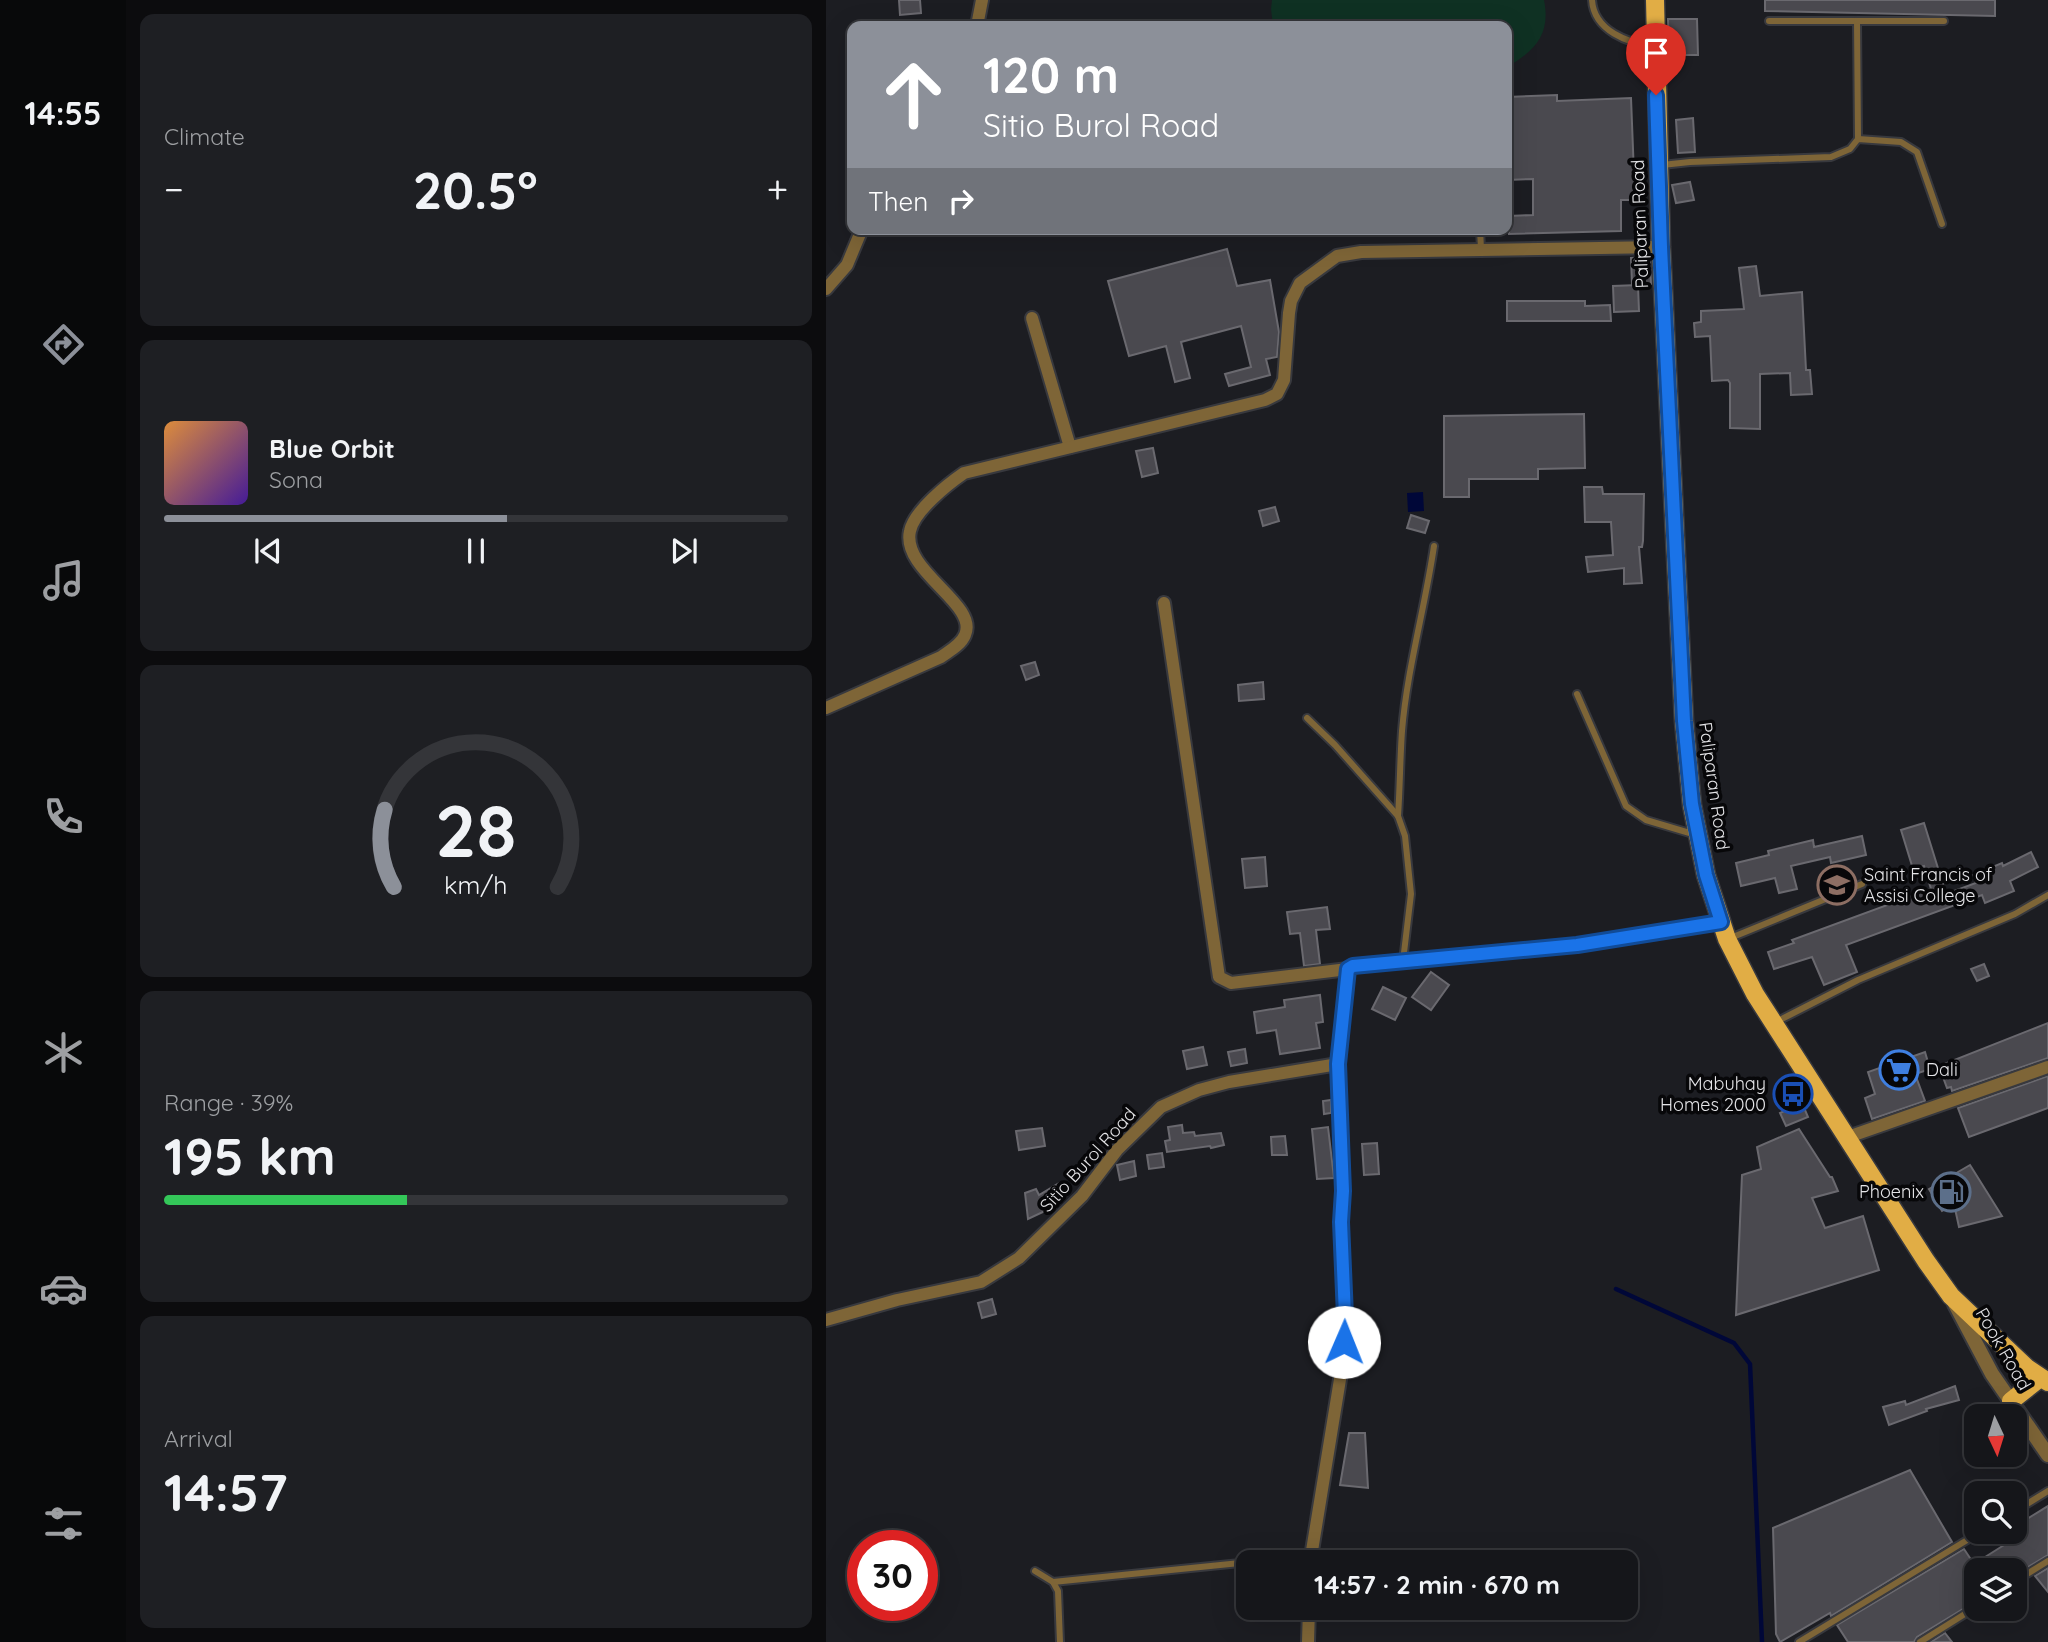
<!DOCTYPE html>
<meta charset="utf-8">
<style>
body{margin:0;font-family:Quicksand,sans-serif;background:#1e1f23;color:#f1f3f6;height:100vh;display:flex;flex-direction:column;font-size:26px;white-space:nowrap}
*{box-sizing:border-box;margin:0}
p{font-size:23px;color:#9d9fa2}
.icon{flex:none;width:38px;height:38px;fill:none;stroke:currentColor;stroke-width:2;stroke-linecap:round;stroke-linejoin:round}
.map{position:relative;flex:1;overflow:hidden}
.panel{display:flex;flex-direction:column;gap:14px;padding:14px;background:#0c0c0e;width:700px}
.panel>*{flex:none}
.guide{position:absolute;left:21px;top:21px;width:665px;height:214px;border-radius:14px;box-shadow:0 7px 28px #0002,0 0 0 2px #343539;background:#8c9099;color:#fff;overflow:hidden}
.needle{width:46px;rotate:176deg}
.fabs{position:absolute;left:1138px;top:1404px;display:grid;gap:14px}
.fabs a{display:grid;place-items:center;width:63px;height:63px;border-radius:14px;background:#15161a;box-shadow:0 7px 28px #0002,0 0 0 2px #343539;font-size:35px}
.speed{position:absolute;left:21px;top:1530px;display:flex;gap:14px;font-size:35px;font-weight:700;text-align:center}
.speed>*{display:grid;place-content:center;width:91px;height:91px;border-radius:50%;background:#15161a;box-shadow:0 7px 28px #0002,0 0 0 2px #343539;line-height:1}
.speed .limit{border:10px solid #d22;background:#fff;color:#111}
.pin{position:absolute;display:grid;place-items:center;width:60px;height:60px;color:#fff;margin:-72px -30px;border-radius:50% 50% 50% 0;rotate:-45deg;box-shadow:0 0 7px #0007}
.pin .icon{rotate:45deg}
.me{position:absolute;width:77px;margin:-38px;rotate:1deg;stroke-linejoin:round;filter:drop-shadow(0 0 5px #0008)}
.turn{display:flex;align-items:center;gap:24px;height:147px;padding:0 21px;font-size:32px}
.turn .icon{width:91px;height:91px;stroke-width:2.5}
.turn b{display:block;font-size:49px;line-height:60px}
.then{display:flex;align-items:center;height:66px;padding:0 21px;background:#0003;gap:14px;font-size:26px}
.big{font-size:52px;font-weight:700;line-height:1.1}
.panel .tile{flex:1;display:flex;flex-direction:column;justify-content:center;gap:10px;min-width:0;padding:0 24px;border-radius:14px;background:#1e1f23}
.panel .dial{align-items:center;gap:0}
.dial svg{height:182px;overflow:visible;fill:none;stroke:#343539;stroke-width:7;stroke-linecap:round;text-anchor:middle}
.dial text{fill:#f1f3f6;stroke:none}
.song{display:flex;align-items:center;gap:21px}
.cover{width:84px;height:84px;border-radius:10px;background:linear-gradient(135deg,hsl(30 70% 55%),hsl(260 70% 35%))}
.played{height:7px;border-radius:4px;background:linear-gradient(90deg,#8c9099 55%,#343539 55%)}
.keys{display:flex;justify-content:space-around;direction:ltr}
.heat{display:flex;justify-content:space-between;align-items:center;font-size:38px;direction:ltr}
.charge{height:10px;border-radius:5px;background:linear-gradient(90deg,#34c759 39%,#343539 0)}
.trip{position:absolute;left:410px;top:1550px;width:402px;height:70px;border-radius:14px;background:#15161a;box-shadow:0 7px 28px #0002,0 0 0 2px #343539;font-weight:700;line-height:70px;text-align:center}
main{display:flex;flex:1;min-height:0}
.dock{display:flex;flex-direction:column;width:126px;justify-content:space-around;align-items:center;background:#08090a;color:#9d9fa2}
.dock .icon{width:49px;height:49px}
.dock .on{color:#8c9099}
.dock b{font-size:32px;color:#f1f3f6}
.map>svg:first-child{display:block}
.green{fill:#0f3123}
.water{fill:#000738}
.lines{fill:none;stroke-linecap:round;stroke-linejoin:round}
.stream{stroke:#000738;stroke-width:4.5}
.building{fill:#4a494f;stroke:#6a696f;stroke-width:2}
.service-casing{stroke:#38393e;stroke-width:10}
.minor-casing{stroke:#38393e;stroke-width:16}
.tertiary-casing{stroke:#38393e;stroke-width:18}
.primary-casing{stroke:#38393e;stroke-width:21}
.service{stroke:#7e6537;stroke-width:6}
.minor{stroke:#7e6537;stroke-width:12}
.tertiary{stroke:#7e6537;stroke-width:14}
.primary{stroke:#e1ad45;stroke-width:18}
.route-casing{stroke:#114b97;stroke-width:18}
.route{stroke:#1a73e8;stroke-width:12}
.labels{text-anchor:middle;stroke-width:7;stroke-linejoin:round;paint-order:stroke}
.street-label{font-size:18px;fill:#e4e4e7;stroke:#070709}
.poi-label{font-size:18px;fill:#e4e4e7;stroke:#070709;text-anchor:start}
</style>
<main>
<nav class="dock">
<b>14:55</b>
<svg class="icon on" aria-label="directions" viewBox="0 0 24 24"><path d="M12 3l9 9-9 9-9-9zM9 14v-3h6M13 9l2 2-2 2"/></svg>
<svg class="icon" aria-label="music" viewBox="0 0 24 24"><path d="M9 18V5l10-2v13"/><circle cx="6" cy="18" r="3"/><circle cx="16" cy="16" r="3"/></svg>
<svg class="icon" aria-label="phone" viewBox="0 0 24 24"><path d="M5 4h4l2 5-3 2q2 4 5 5l2-3 5 2v4C11 20 4 13 5 4z"/></svg>
<svg class="icon" aria-label="climate" viewBox="0 0 24 24"><path d="M12 3v18M4 7l16 10M4 17L20 7"/></svg>
<svg class="icon" aria-label="car" viewBox="0 0 24 24"><path d="M5 17H2v-5l4-1 3-4h7l3 4 3 1v5h-3M9 17h6M6 11h13"/><circle cx="7" cy="17" r="2"/><circle cx="17" cy="17" r="2"/></svg>
<svg class="icon" aria-label="filters" viewBox="0 0 24 24"><path d="M4 7h16M4 17h16"/><circle cx="9" cy="7" r="2"/><circle cx="15" cy="17" r="2"/></svg>
</nav>
<section class="panel">
<div class="tile"><p>Climate</p>
<div class="heat"><a>−</a><b class="big">20.5°</b><a>+</a></div>
</div>
<div class="tile">
<div class="song"><i class="cover"></i><div><b>Blue Orbit</b><p>Sona</p></div></div>
<div class="played"></div>
<div class="keys"><svg class="icon" aria-label="previous" viewBox="0 0 24 24"><path d="M18 5L8 12l10 7zM5 5v14"/></svg><svg class="icon" aria-label="pause" viewBox="0 0 24 24"><path d="M8 5v14M16 5v14"/></svg><svg class="icon" aria-label="next" viewBox="0 0 24 24"><path d="M6 5l10 7-10 7zM19 5v14"/></svg></div>
</div>
<div class="tile dial"><svg viewBox="0 0 100 80">
<path d="M14 69A42 42 0 1 1 86 69"/>
<path d="M14 69A42 42 0 0 1 10 35" stroke="#8c9099"/>
<text x="50" y="56" font-size="32" font-weight="700">28</text>
<text x="50" y="72" font-size="11">km/h</text>
</svg></div>
<div class="tile"><p>Range · 39%</p><b class="big">195 km</b><div class="charge"></div></div>
<div class="tile"><p>Arrival</p><b class="big">14:57</b></div>
</section>
<div class="map">
<svg width="1222" height="1642" viewBox="0 0 1222 1642">
<rect width="100%" height="100%" fill="#1c1d22"/>
<path class="green" d="M446,0h272c7,34 -9,51 -37,67v-41h-234l-2,-17z"/>
<path class="water" d="M597,492l1,19 -16,1 -1,-19z"/>
<g class="lines">
<path class="stream" d="M790,1289l118,54 16,21 12,278"/>
</g>
<g class="building">
<path d="M73,0h21l1,13 -21,2z"/>
<path d="M939,0h230v16l-230,-5z"/>
<path d="M842,19h29l1,36h-29z"/>
<path d="M731,95v6l74,-3 4,102h-14v31l-112,3v-18l24,-1v-36l-26,1v-83z"/>
<path d="M867,118l2,34 -17,1 -2,-33z"/>
<path d="M864,182l4,18 -18,3 -4,-18z"/>
<path d="M401,249l10,37 33,-6 9,52 -2,25 -11,2 4,16 -41,11 -4,-12 26,-7 -10,-41 -60,16 9,36 -15,4 -9,-36 -37,10 -21,-75z"/>
<path d="M824,257l1,27h-19l-1,-26z"/>
<path d="M930,266l4,30 42,-4 4,78h4l2,24 -21,1 -1,-22 -30,1v55l-30,-1v-45l-2,-3 -16,1 -2,-45 -15,1 -1,-14 7,-1v-11l43,-2 -5,-41z"/>
<path d="M812,285l1,26 -25,1 -1,-26z"/>
<path d="M681,301h78v5l25,-1 1,16h-104z"/>
<path d="M758,414l1,54 -47,1v10h-69v18h-25v-81z"/>
<path d="M327,448l5,25 -16,4 -6,-26z"/>
<path d="M758,487h18l1,7h41l-1,47 -1,6h-3l3,36 -18,1v-16l-36,4 -2,-15 27,-2 -2,-33h-26z"/>
<path d="M449,507l4,14 -16,5 -4,-15z"/>
<path d="M585,515l18,6 -4,12 -18,-5z"/>
<path d="M209,662l4,13 -13,5 -5,-14z"/>
<path d="M437,682l1,17 -25,2 -1,-16z"/>
<path d="M1098,823l22,71 30,-11 -3,-8 29,-12 1,3 28,-14 7,15 -28,14 4,10 -29,12 -3,-8 -136,50 11,27 -33,13 -12,-28 -38,12 -6,-17 26,-9 -2,-3 139,-51 -7,-23 -11,3 -12,-39z"/>
<path d="M1036,836l4,19 -35,8 -1,-6 -39,9 6,23 -18,4 -4,-15 -34,8 -5,-23 33,-8 -1,-4 45,-11 1,7z"/>
<path d="M439,857l2,29 -22,2 -3,-29z"/>
<path d="M501,907l3,22 -14,1 4,34 -16,2 -4,-33 -10,1 -3,-22z"/>
<path d="M1158,964l5,12 -12,5 -6,-12z"/>
<path d="M605,972l18,13 -18,25 -19,-13z"/>
<path d="M557,987l23,11 -11,22 -23,-11z"/>
<path d="M494,995l3,27 -7,1 4,25 -40,6 -4,-24 -19,3 -3,-21 31,-5 -1,-7z"/>
<path d="M1222,1023v35l-96,33 -1,-4 -4,1 -8,-22z"/>
<path d="M377,1047l4,18 -20,4 -4,-18z"/>
<path d="M419,1049l2,14 -16,3 -3,-14z"/>
<path d="M1099,1052l5,17 -15,5 10,27 -53,18 -7,-21 10,-4 -7,-22z"/>
<path d="M1222,1076v32l-79,29 -11,-29z"/>
<path d="M505,1100v13l-7,1 -1,-13z"/>
<path d="M976,1103l6,14 -22,9 -6,-13z"/>
<path d="M356,1125l1,8 11,-1 1,4 26,-3 3,12 -13,3 -1,-2 -43,6 -2,-11 5,-1 -2,-13z"/>
<path d="M502,1127l6,51 -17,1 -5,-50z"/>
<path d="M216,1128l3,18 -26,4 -3,-19z"/>
<path d="M973,1129l31,48h2l6,14 -26,7 13,30 38,-12 16,54 -143,45 6,-140 19,-6 -4,-22z"/>
<path d="M459,1136l2,19h-15l-1,-18z"/>
<path d="M551,1143l2,31 -15,1 -2,-31z"/>
<path d="M336,1153l2,14 -15,2 -2,-14z"/>
<path d="M308,1161l2,15 -16,4 -3,-15z"/>
<path d="M1144,1165l32,51 -43,11 -5,-23 -12,7 -13,-22z"/>
<path d="M233,1183l6,10 -22,14 2,4 -17,8 -3,-26 11,-4 3,6z"/>
<path d="M166,1299l4,15 -14,4 -4,-15z"/>
<path d="M1129,1386l4,14 -33,9 1,2 -38,14 -6,-18 22,-6 1,4z"/>
<path d="M523,1433h16l3,55 -28,-3z"/>
<path d="M1084,1470l42,72 -121,74 -1,-3 -50,29 -4,-8 -3,-106z"/>
<path d="M1222,1506v49l-25,15h-47v31l-59,36 -3,5h-66l-11,-17 127,-76 10,15 38,-24 -5,-8 7,-1v-4z"/>
<path d="M1222,1568v24l-13,-16z"/>
<path d="M1119,1633l7,9h-21z"/>
</g>
<g class="lines">
<g class="service-casing">
<g id="service">
<path d="M766,0c2,31 36,43 63,47"/>
<path d="M943,21h88l1,118"/>
<path d="M1031,21h87"/>
<path d="M836,165l28,-3 141,-5 19,-8 8,-10 43,3 16,10 25,72"/>
<path d="M654,229l1,20"/>
<path d="M751,694l49,112 20,14 47,14"/>
<path d="M481,718l28,27 63,71 7,20 6,58 -8,67"/>
<path d="M572,816c2,-28 2,-57 4,-85 5,-62 23,-123 32,-185"/>
<path d="M902,939l134,-55"/>
<path d="M948,1023l84,-43 157,-66 33,-19"/>
<path d="M1188,1512l34,-21"/>
<path d="M209,1571l18,11 5,9 2,51"/>
<path d="M227,1582l257,-26"/>
<path d="M1188,1582l34,-21"/>
<path d="M973,1642l183,-111"/>
<path d="M1094,1642l56,-35"/>
</g>
</g>
<g class="minor-casing">
<g id="minor">
<path d="M151,26l5,-26"/>
<path d="M0,289l21,-24 15,-36"/>
<path d="M206,318l38,129"/>
<path d="M338,603l55,374 12,6 117,-14"/>
<path d="M0,708l115,-51c8,-6 20,-12 24,-22 14,-31 -64,-64 -55,-104 4,-20 38,-47 54,-58l301,-73 12,-6 7,-14 5,-67 2,-12 9,-18 37,-27 24,-4 300,-5"/>
<path d="M1022,1137l200,-70"/>
<path d="M0,1320l71,-20 84,-18 38,-24 63,-62 35,-46 44,-43 38,-17 30,-8 109,-18"/>
<path d="M484,1563l32,-196 3,-51 -4,-94 2,-31 -5,-127 10,-95 12,-4 217,-20 144,-23"/>
<path d="M482,1642l1,-34"/>
</g>
</g>
<g class="tertiary-casing">
<path id="tertiary" d="M1129,1304l37,70 56,81"/>
</g>
<g class="primary-casing">
<g id="primary">
<path d="M829,0l6,247 23,474 8,84 14,70 21,64 28,55 171,267 25,35 76,72 21,14"/>
<path d="M1185,1401l29,-23"/>
</g>
</g>
<use href="#service" class="service"/>
<use href="#minor" class="minor"/>
<use href="#tertiary" class="tertiary"/>
<use href="#primary" class="primary"/>
</g>
<g class="lines">
<g class="route-casing">
<path id="route" d="M518,1342l1,-26 -4,-94 2,-31 -5,-127 10,-95 5,-3 224,-21 144,-23 -15,-47 -14,-71 -8,-83 -23,-474 -5,-152"/>
</g>
<use href="#route" class="route"/>
</g>
<defs>
<g id="university-ring" transform="scale(2.0125)"><circle r="9.5" fill="#070709" stroke="#8d6e63" stroke-width="1.5"/><path d="M0-5L7-2L0 1L-7-2ZM-4 1L0 2.5L4 1V4Q0 6-4 4Z" fill="#8d6e63"/></g>
<g id="supermarket-ring" transform="scale(2.0125)"><circle r="9.5" fill="#070709" stroke="#3f7fe0" stroke-width="1.5"/><path d="M-6-5.5h2.5l.6 2H6L4.5 2H-2.5L-4.4-4H-6ZM-1.5 3.2a1.3 1.3 0 1 0 .1 0ZM3 3.2a1.3 1.3 0 1 0 .1 0Z" fill="#3f7fe0"/></g>
<g id="bus-ring" transform="scale(2.0125)"><circle r="9.5" fill="#070709" stroke="#1a4fb4" stroke-width="1.5"/><path d="M-5-6H5V4H4V6H2V4H-2V6H-4V4H-5ZM-3.5-4V0h7V-4ZM-3.5 1.2v1.5H-2V1.2ZM2 1.2v1.5H3.5V1.2Z" fill="#1a4fb4"/></g>
<g id="fuel-ring" transform="scale(2.0125)"><circle r="9.5" fill="#070709" stroke="#5c6f8a" stroke-width="1.5"/><path d="M-5.5-6h7V0h2V4h1.3V-2.5L3-4.5l.8-.8L6-3V5H2.5V1h-1V6h-7ZM-4.2-4.7v3.2H.2V-4.7Z" fill="#5c6f8a"/></g>
</defs>
<g fill-rule="evenodd">
<use href="#university-ring" x="1011" y="885"/>
<use href="#supermarket-ring" x="1073" y="1070"/>
<use href="#bus-ring" x="967" y="1094"/>
<use href="#fuel-ring" x="1125" y="1192"/>
</g>
<g class="labels">
<g class="street-label">
<text transform="translate(814 224) rotate(-92)" y="6">Paliparan Road</text>
<text transform="translate(888 786) rotate(82)" y="6">Paliparan Road</text>
<text transform="translate(262 1160) rotate(-48)" y="6">Sitio Burol Road</text>
<text transform="translate(1177 1349) rotate(60)" y="6">Pook Road</text>
</g>
<g class="poi-label">
<text x="1038" y="881">Saint Francis of<tspan x="1038" dy="21">Assisi College</tspan></text>
<text x="1100" y="1076">Dali</text>
<text x="940" y="1090" text-anchor="end">Mabuhay<tspan x="940" dy="21">Homes 2000</tspan></text>
<text x="1098" y="1198" text-anchor="end">Phoenix</text>
</g>
</g>
</svg>
<div class="fabs">
<a><svg class="needle" viewBox="-14 -14 28 28"><path d="M0-13l5 13h-10z" fill="#e53935"/><path d="M0 13l5-13h-10z" fill="#9d9fa2"/></svg></a>
<a><svg class="icon" aria-label="search" viewBox="0 0 24 24"><circle cx="10" cy="10" r="6"/><path d="M15 15l6 6"/></svg></a>
<a><svg class="icon" aria-label="layers" viewBox="0 0 24 24"><path d="M12 4l9 5-9 5-9-5zM3 14l9 5 9-5"/></svg></a>
</div>
<div class="speed"><div class="limit">30</div></div>
<div class="pin" style="left:830px;top:95px;background:#d93025"><svg class="icon" aria-label="arrive" viewBox="0 0 24 24"><path d="M6 21V4h12l-3 4 3 4H6"/></svg></div>
<svg class="me" style="left:518px;top:1342px" viewBox="-20 -20 40 40"><circle r="19" fill="#fff"/><path d="M0-13L10 11 0 6-10 11z" fill="#1a73e8"/></svg>
<div class="trip">14:57 · 2 min · 670 m</div>
<div class="guide">
<div class="turn"><svg class="icon" aria-label="ahead" viewBox="0 0 24 24"><path d="M12 20V5M6 11l6-6 6 6"/></svg><div><b>120 m</b>Sitio Burol Road</div></div>
<div class="then">Then<svg class="icon" aria-label="right" viewBox="0 0 24 24"><path d="M7 20v-9h11M14 6l5 5-5 5"/></svg></div>
</div>
</div>
</main>
